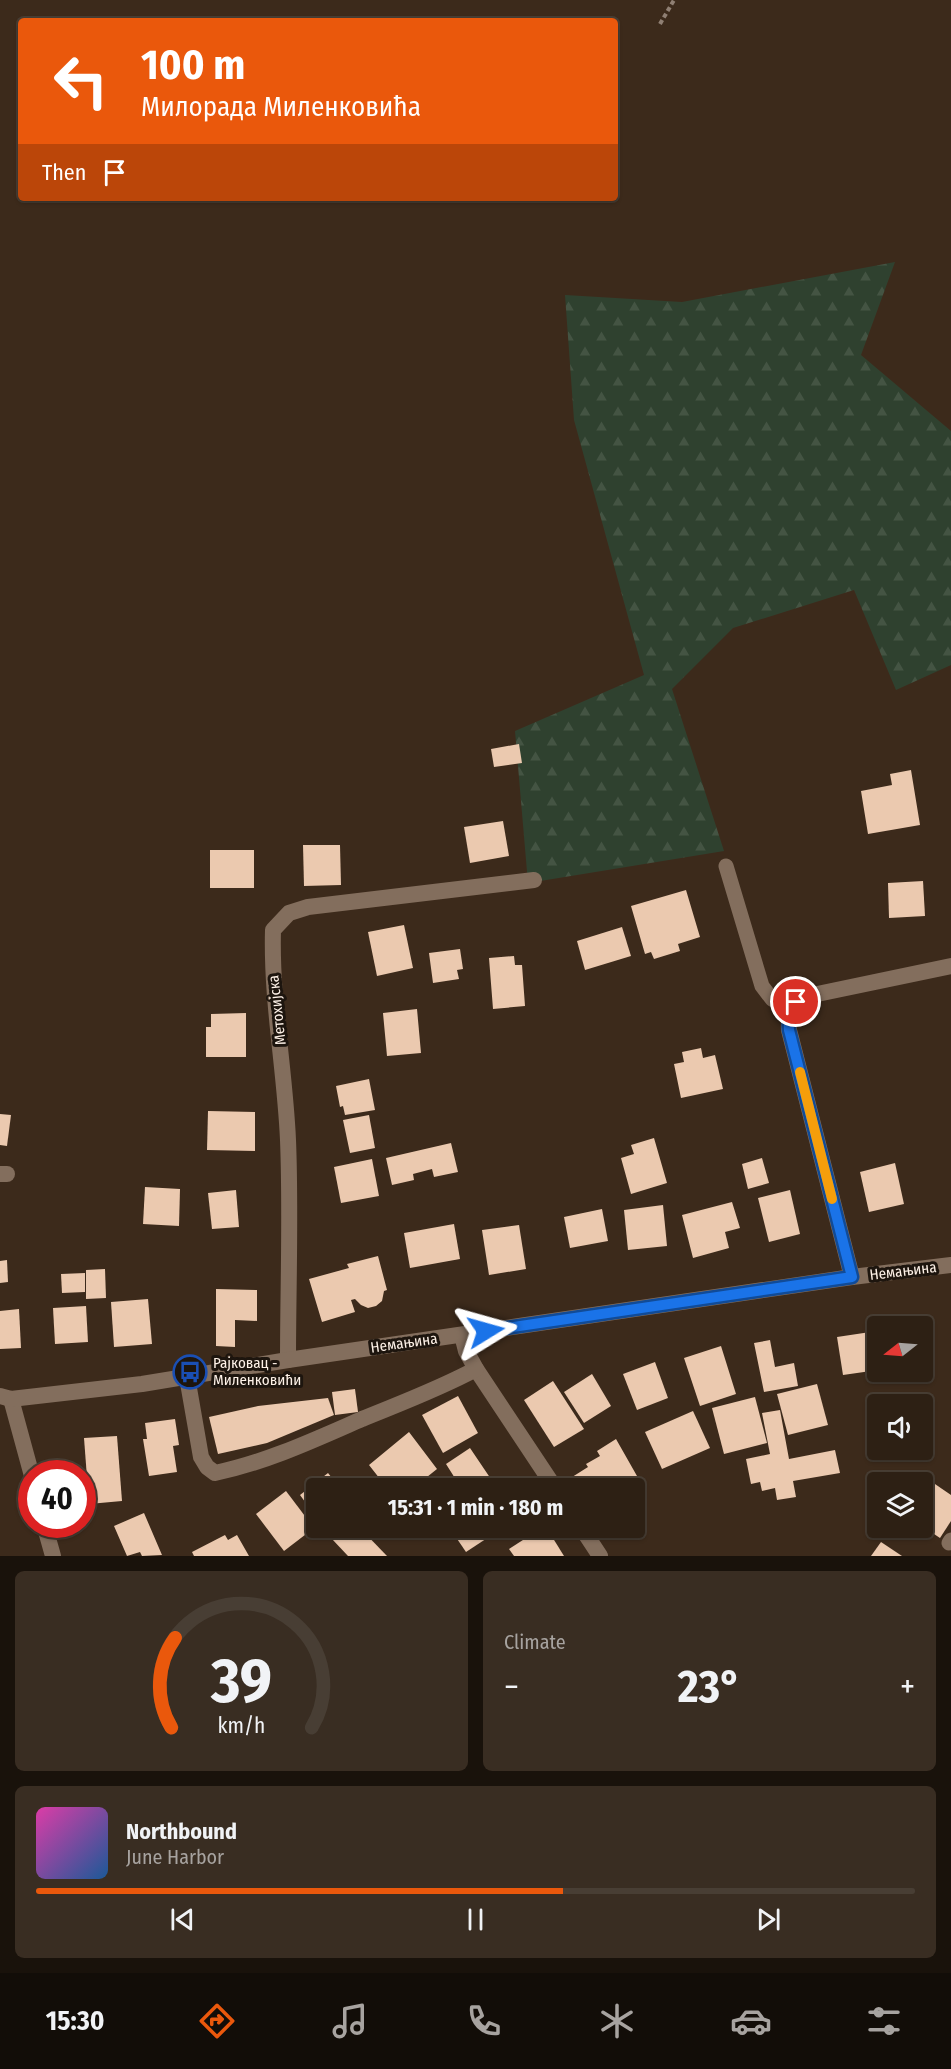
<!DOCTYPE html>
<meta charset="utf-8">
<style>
body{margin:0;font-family:"Fira Sans Condensed",sans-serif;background:#392d22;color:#f1f3f6;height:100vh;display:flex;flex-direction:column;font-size:22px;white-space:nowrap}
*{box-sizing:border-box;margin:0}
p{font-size:20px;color:#a7a3a0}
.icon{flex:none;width:33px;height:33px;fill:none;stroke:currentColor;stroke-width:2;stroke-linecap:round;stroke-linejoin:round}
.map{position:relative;height:1556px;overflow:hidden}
.panel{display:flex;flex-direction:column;gap:15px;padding:15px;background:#19120b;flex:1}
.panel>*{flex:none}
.top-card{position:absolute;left:18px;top:18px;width:600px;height:183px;border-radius:6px;box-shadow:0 2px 4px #0004,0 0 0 2px #483e34;background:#ea580c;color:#fff;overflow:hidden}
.needle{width:39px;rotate:253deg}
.tools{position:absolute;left:867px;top:1316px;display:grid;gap:12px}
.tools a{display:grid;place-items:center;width:66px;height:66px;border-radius:6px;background:#2d2014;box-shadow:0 2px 4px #0004,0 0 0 2px #483e34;font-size:30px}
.speed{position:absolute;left:18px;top:1460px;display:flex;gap:12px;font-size:30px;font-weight:700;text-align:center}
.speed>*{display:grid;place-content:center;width:78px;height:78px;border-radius:50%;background:#2d2014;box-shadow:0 2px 4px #0004,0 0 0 2px #483e34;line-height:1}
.speed .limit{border:9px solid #d22;background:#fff;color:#111}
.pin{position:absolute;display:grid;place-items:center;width:51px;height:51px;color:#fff;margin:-26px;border:3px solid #fff;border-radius:50%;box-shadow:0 2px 6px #0007}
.me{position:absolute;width:66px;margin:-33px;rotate:82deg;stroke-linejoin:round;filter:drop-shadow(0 0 4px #0008)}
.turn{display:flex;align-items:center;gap:21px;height:126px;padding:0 24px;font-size:27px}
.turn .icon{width:78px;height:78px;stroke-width:2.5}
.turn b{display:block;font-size:42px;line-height:51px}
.then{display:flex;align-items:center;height:57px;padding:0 24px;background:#0003;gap:12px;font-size:22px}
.big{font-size:45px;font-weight:700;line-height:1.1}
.panel .tile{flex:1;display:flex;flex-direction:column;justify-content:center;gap:9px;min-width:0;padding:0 21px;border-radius:9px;background:#392d22}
.panel .dial{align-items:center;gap:0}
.dial svg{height:156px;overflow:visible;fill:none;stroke:#483e34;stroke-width:7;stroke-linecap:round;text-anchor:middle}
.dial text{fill:#f1f3f6;stroke:none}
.song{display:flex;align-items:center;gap:18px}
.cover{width:72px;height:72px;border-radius:9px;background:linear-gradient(135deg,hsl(320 70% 55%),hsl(210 70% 35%))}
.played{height:6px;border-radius:3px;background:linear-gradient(90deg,#ea580c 60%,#483e34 60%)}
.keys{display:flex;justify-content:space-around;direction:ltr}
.heat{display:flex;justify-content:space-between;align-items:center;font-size:33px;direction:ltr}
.panel .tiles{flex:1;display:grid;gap:15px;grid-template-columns:1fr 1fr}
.tile:last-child{grid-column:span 2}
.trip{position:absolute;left:306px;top:1478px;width:339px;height:60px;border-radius:6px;background:#2d2014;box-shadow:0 2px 4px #0004,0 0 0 2px #483e34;font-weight:700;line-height:60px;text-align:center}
.menu{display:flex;height:96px;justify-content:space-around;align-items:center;background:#120d08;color:#a7a3a0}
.menu .icon{width:42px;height:42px}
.menu .current{color:#ea580c}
.menu b{font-size:27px;color:#f1f3f6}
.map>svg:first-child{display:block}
.forest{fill:url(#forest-firs)}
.building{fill:#ebc9af}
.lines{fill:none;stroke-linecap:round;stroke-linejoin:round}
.path{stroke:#8f7f73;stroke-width:4;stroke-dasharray:4.5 3;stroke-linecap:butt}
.service{stroke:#836e5d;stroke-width:15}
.minor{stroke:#836e5d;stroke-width:16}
.tertiary{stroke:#836e5d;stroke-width:16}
.route-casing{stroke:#114b97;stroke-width:15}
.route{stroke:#1a73e8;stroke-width:10}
.slow{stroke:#f59e0b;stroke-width:10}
.labels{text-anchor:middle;stroke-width:6;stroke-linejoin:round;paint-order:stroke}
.street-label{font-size:15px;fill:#fef2e8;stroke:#1d150e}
.poi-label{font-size:15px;fill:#fef2e8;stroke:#1d150e;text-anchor:start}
</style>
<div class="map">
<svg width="951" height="1556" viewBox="0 0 951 1556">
<defs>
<pattern id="forest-firs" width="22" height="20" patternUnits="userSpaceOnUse" patternTransform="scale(1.5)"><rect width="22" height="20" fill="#2f412f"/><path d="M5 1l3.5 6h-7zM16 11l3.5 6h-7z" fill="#445443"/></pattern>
</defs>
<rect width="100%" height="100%" fill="#3c2a1b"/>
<path class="forest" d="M895,262l-34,93 90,76v234l-55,25 -42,-100 -121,38 -61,61 52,162 -196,32 -13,-152 129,-56 -70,-255 -9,-125 117,7z"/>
<g class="building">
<path d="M519,744l3,19 -28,4 -3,-18z"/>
<path d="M911,770l9,55 -52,9 -7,-43 31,-6 -2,-11z"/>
<path d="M503,821l6,35 -39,7 -6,-36z"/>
<path d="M303,845h37l1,40 -37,1z"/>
<rect x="210" y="850" width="44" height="38"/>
<path d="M923,881l2,35 -36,2 -1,-35z"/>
<path d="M686,890l14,47 -22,7 2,7 -26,8 -3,-7 -6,2 -14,-48z"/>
<path d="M404,925l9,43 -36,8 -9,-44z"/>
<path d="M622,927l9,29 -46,14 -8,-29z"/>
<path d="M460,949l3,20 -6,1 2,9 -26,4 -4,-30z"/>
<path d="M514,956l1,9h7l3,41 -32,3 -4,-51z"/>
<path d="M417,1009l4,44 -34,3 -4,-43z"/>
<path d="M246,1013v44h-40v-30h5v-13z"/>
<path d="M701,1048l2,10 12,-3 8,34 -42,9 -7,-34 10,-2 -2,-10z"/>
<path d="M369,1079l6,31 -30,5 -2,-9 -3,1 -4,-21z"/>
<path d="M208,1111l47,1v39l-48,-1z"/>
<path d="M0,1114l11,1 -4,31 -7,-1z"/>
<path d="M369,1115l6,33 -25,5 -7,-33z"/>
<path d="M654,1138l13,45 -36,11 -10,-36 13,-4 -3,-9z"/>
<path d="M451,1143l7,29 -24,5 -2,-8 -19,5 1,6 -22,5 -6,-27z"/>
<path d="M762,1158l7,25 -21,6 -6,-25z"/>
<path d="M372,1159l7,37 -38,7 -7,-36z"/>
<path d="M895,1163l9,41 -35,8 -9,-40z"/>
<path d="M145,1187l35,2 -1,37 -36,-2z"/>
<path d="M236,1190l3,37 -27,2 -4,-36z"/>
<path d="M790,1190l10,44 -31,8 -11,-44z"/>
<path d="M732,1202l8,26 -15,4 4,16 -36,10 -11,-43z"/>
<path d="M663,1205l4,41 -39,4 -4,-40z"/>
<path d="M602,1209l6,32 -38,7 -6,-31z"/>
<path d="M454,1224l6,35 -50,9 -6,-35z"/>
<path d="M519,1225l7,44 -37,6 -7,-45z"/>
<path d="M378,1256l9,34 -3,1 -2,10 -6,5 -8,2 -7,-3 -6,-6 -4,1 4,12 -33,10 -13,-43 40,-11 -2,-4z"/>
<path d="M7,1260l1,22 -8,1v-22z"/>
<path d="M105,1269l1,29 -20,1v-29z"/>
<path d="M85,1273v19l-23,1 -1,-19z"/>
<path d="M216,1289l41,1v31l-22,-1v27l-19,-1z"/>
<path d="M148,1299l4,45 -38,3 -3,-45z"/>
<path d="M86,1306l2,36 -33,2 -2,-36z"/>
<path d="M19,1309l2,39 -21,1v-38z"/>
<path d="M877,1331l1,39 -35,5 -6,-38z"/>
<path d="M770,1340l5,27 19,-4 4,23 -34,6 -10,-49z"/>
<path d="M721,1346l15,48 -36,12 -16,-48z"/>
<path d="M655,1362l13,36 -31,12 -14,-36z"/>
<path d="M592,1374l19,32 -27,17 -20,-31z"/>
<path d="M553,1381l31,48 -30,18 -30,-47z"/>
<path d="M817,1384l11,41 -40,10 -11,-41z"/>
<path d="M355,1389l3,23 -23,3 -3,-23z"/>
<path d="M458,1396l20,37 -35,20 -21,-38z"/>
<path d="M755,1397l12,46 -43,11 -12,-46z"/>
<path d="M328,1398l6,17 -67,28 -49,11 -9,-37 49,-11z"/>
<path d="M780,1410l9,49 46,-9 5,23 -47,8 3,16 -19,3 -2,-12 -13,3 -2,-9 -9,2 -5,-25 24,-5 -8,-41z"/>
<path d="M693,1411l17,37 -48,21 -17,-37z"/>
<path d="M175,1419l4,26 -6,1 4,26 -28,4 -6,-37h4l-2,-16z"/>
<path d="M409,1432l28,37 -20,16 -3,-3 -7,6h-20l-18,-23z"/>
<path d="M117,1436l5,65 -33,3 -5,-66z"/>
<path d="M616,1439l21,37 -19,11 -4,-8 -16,9h-24l-5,-9 19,-12 -2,-3 14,-8 -3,-5z"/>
<path d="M470,1448l27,40h-46l7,-5 -12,-19z"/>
<path d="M328,1473l12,15h-24v29l-16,-22z"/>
<path d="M932,1482l19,13v26l-11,17 -18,-12v-30z"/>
<path d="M286,1491l28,37 -30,23 -28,-37z"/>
<path d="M144,1513l18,42 -20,1 -2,-4 -13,4 -13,-30z"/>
<path d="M345,1527h14l28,29h-39l-16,-17z"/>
<path d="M449,1527h55l-38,25z"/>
<path d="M543,1527h3l18,29h-50l-5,-7z"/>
<path d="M225,1535l3,5 9,-5 12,21h-55l-2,-4z"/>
<path d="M881,1542l21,14h-31z"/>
</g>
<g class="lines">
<path class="path" d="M660,24l14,-24"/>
<g class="service">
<path d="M726,866l36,120 10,13 19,10"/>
<path d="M949,1543l2,-3"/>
</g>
<g class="minor">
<path d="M0,1174h7"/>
<path d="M852,1277l-63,-247c-1,-15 3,-24 14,-33l148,-31"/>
<path d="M462,1335l4,16 10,18 79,119"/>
<path d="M288,1360c0,-73 3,-147 0,-220 -3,-70 -17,-139 -15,-210l16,-17 19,-6 226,-27"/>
<path d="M187,1377l14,80 6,10 8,6c52,-11 99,-33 147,-54 39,-16 77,-30 114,-50"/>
<path d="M11,1399l21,77"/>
<path d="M44,1524l9,32"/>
<path d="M581,1527l19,29"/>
</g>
<path class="tertiary" d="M0,1396l11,3 131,-15 146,-24 564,-83 99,-12"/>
</g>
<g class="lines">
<g class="route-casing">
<path id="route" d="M486,1331l366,-54 -63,-247c-1,-11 1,-19 7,-28"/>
</g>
<use href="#route" class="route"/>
<path class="slow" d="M800,1072l32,127"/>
</g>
<defs>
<g id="bus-ring" transform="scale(1.725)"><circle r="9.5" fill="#1d150e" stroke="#1a4fb4" stroke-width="1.5"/><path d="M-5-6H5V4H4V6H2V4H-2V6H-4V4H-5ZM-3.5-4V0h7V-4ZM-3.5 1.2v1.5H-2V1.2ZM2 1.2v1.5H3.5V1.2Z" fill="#1a4fb4"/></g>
</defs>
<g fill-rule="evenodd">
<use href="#bus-ring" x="190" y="1372"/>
</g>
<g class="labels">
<g class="street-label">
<text transform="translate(277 1010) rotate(-96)" y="5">Метохијска</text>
<text transform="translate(903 1271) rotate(-7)" y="5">Немањина</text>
<text transform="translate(404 1343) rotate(-8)" y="5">Немањина</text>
</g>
<g class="poi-label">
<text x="213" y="1368">Рајковац -<tspan x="213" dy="17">Миленковићи</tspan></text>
</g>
</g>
</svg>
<div class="tools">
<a><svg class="needle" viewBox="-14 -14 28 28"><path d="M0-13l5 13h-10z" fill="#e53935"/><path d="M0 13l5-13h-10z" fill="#a7a3a0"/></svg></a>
<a><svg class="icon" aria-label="sound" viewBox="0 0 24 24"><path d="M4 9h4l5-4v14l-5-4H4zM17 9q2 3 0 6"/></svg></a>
<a><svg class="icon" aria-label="layers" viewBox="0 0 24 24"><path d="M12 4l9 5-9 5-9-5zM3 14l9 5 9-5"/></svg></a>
</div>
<div class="speed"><div class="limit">40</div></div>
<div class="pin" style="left:796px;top:1002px;background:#d93025"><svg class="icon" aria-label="arrive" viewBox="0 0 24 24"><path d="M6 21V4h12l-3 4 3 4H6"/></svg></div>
<svg class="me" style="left:486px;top:1331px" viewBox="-20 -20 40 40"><path d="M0-17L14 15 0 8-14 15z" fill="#1a73e8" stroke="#fff" stroke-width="4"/></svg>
<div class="trip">15:31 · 1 min · 180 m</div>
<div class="top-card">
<div class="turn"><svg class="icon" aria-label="left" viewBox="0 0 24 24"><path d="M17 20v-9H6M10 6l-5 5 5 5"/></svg><div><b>100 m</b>Милорада Миленковића</div></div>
<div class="then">Then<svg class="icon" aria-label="arrive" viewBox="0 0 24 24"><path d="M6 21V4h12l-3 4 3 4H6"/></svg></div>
</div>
</div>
<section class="panel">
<div class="tiles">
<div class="tile dial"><svg viewBox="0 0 100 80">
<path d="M14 69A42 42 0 1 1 86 69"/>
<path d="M14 69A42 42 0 0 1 16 23" stroke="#ea580c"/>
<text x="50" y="56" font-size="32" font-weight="700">39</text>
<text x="50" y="72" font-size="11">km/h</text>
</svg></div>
<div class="tile"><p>Climate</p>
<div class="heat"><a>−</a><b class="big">23°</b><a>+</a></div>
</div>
<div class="tile">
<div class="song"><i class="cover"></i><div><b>Northbound</b><p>June Harbor</p></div></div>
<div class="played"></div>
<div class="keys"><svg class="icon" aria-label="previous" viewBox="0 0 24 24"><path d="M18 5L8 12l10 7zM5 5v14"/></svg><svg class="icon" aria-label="pause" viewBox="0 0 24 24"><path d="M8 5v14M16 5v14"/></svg><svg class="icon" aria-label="next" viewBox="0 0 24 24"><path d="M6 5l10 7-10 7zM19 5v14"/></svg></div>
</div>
</div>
</section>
<nav class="menu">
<b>15:30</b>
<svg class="icon current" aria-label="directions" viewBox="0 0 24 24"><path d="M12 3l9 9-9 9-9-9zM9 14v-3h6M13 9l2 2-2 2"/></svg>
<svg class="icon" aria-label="music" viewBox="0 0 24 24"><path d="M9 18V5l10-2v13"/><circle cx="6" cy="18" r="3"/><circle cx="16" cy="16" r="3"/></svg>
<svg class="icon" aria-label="phone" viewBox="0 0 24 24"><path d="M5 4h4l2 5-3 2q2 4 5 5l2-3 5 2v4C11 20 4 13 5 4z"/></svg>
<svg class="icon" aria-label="climate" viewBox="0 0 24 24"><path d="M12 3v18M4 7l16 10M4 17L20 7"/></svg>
<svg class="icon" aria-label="car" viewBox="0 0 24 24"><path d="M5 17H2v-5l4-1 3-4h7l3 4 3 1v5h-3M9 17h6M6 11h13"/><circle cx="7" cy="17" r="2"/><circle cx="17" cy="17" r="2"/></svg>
<svg class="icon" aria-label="filters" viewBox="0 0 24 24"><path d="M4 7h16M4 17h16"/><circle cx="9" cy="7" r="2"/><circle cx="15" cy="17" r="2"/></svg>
</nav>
